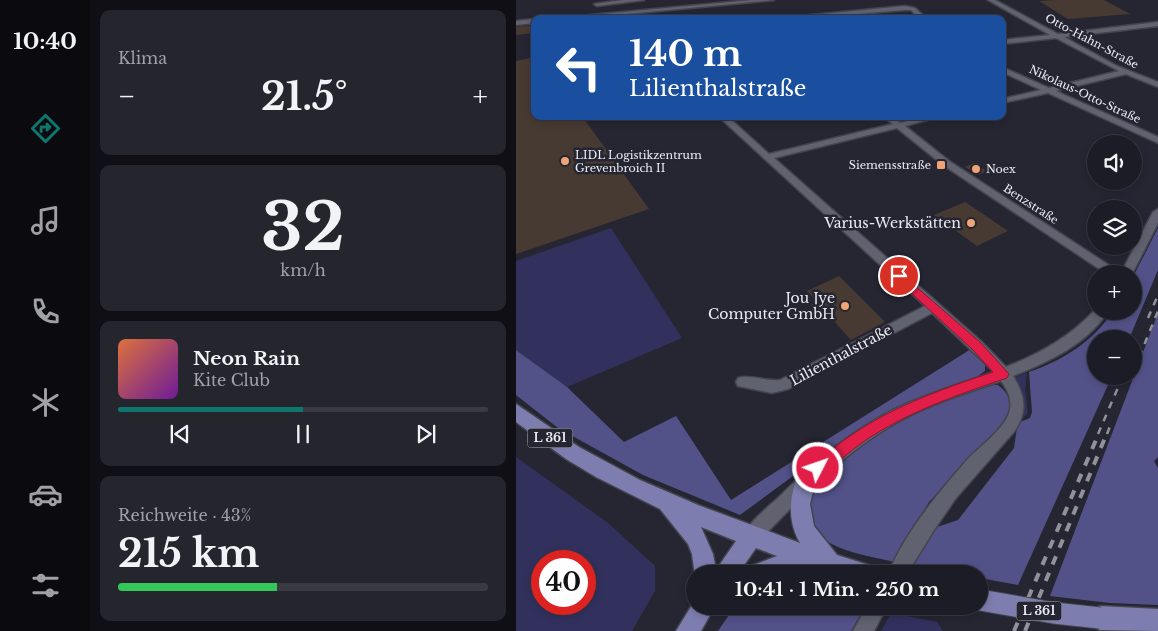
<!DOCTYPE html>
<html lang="de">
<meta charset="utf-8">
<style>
body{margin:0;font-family:"Libre Baskerville",serif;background:#25252e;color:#f1f3f6;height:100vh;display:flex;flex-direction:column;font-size:19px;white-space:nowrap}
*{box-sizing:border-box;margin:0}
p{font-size:16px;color:#a0a1a7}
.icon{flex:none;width:28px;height:28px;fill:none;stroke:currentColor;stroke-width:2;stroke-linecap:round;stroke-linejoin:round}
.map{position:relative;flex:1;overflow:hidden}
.drawer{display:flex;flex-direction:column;gap:10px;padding:10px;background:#0f0f15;width:426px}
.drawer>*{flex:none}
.top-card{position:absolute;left:15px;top:15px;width:475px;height:105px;border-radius:10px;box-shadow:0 2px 8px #0003,0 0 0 1px #3a3a43;background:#1a4fa0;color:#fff;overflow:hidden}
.controls{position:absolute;left:571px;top:135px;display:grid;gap:10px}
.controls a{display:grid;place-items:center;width:55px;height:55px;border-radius:50%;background:#1c1c26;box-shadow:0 2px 8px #0003,0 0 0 1px #3a3a43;font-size:25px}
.speed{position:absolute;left:15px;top:550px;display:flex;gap:10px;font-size:25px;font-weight:700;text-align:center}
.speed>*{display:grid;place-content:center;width:65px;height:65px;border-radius:50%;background:#1c1c26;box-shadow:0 2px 8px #0003,0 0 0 1px #3a3a43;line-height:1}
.speed .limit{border:8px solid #d22;background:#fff;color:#111}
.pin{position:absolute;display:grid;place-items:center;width:42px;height:42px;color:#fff;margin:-21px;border:2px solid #fff;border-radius:50%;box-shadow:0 1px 5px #0007}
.me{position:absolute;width:55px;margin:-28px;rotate:49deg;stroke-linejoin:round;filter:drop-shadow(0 0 4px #0008)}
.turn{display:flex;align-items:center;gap:18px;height:105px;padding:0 15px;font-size:22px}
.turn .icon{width:65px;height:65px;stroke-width:2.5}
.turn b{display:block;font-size:35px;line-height:42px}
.big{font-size:38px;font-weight:700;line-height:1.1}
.drawer .widget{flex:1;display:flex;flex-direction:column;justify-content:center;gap:8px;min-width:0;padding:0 18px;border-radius:10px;background:#25252e}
.drawer .dial{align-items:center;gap:0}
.dial b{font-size:65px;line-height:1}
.song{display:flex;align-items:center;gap:15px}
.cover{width:60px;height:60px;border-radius:8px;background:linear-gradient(135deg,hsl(20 70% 55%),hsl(280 70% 35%))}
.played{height:5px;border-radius:2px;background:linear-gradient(90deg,#0f766e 50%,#3a3a43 50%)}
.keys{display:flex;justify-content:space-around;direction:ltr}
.heat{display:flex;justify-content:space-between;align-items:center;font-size:28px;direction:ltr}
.charge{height:8px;border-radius:4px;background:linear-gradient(90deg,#34c759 43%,#3a3a43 0)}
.trip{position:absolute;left:170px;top:565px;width:302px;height:50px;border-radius:25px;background:#1c1c26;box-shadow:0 2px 8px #0003,0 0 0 1px #3a3a43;font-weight:700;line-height:50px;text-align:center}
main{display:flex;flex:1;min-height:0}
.dock{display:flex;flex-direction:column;width:90px;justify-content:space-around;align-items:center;background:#0b0b0f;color:#a0a1a7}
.dock .icon{width:35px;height:35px}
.dock .active{color:#0f766e}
.dock b{font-size:22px;color:#f1f3f6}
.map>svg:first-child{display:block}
.green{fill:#32315e;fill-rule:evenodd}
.forest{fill:#525289}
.building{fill:#473a33}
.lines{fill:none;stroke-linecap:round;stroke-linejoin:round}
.minor-casing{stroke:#44444e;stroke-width:3}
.major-casing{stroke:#44444e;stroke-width:3}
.minor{fill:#616270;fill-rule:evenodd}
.major{fill:#7d7eaf;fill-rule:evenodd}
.rail-far1{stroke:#90919b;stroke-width:2.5;stroke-dasharray:7 7;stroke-linecap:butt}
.rail{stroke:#90919b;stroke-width:4;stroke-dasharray:9 9;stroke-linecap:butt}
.major-bridge-casing{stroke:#44444e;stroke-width:23;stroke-linecap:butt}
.major-bridge{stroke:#7d7eaf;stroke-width:21}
.route{fill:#e11d48;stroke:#92132f}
.poi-dot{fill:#efa377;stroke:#252632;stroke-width:2}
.labels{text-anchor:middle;stroke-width:5;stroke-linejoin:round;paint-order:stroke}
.far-street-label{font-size:11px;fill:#eaebf3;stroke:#252632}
.far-poi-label{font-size:11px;fill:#eaebf3;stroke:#252632;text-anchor:start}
.shield{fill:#252632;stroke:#afb0b9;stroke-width:1}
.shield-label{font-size:12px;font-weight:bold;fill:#eaebf3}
.poi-label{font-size:14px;fill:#eaebf3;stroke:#252632;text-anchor:end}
.street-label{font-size:14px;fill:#eaebf3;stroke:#252632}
</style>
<main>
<nav class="dock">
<b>10:40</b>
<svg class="icon active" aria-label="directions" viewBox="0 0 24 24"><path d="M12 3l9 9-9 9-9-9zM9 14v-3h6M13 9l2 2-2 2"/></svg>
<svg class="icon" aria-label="music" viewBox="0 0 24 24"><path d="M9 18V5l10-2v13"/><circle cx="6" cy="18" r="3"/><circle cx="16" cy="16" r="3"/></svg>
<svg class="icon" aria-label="phone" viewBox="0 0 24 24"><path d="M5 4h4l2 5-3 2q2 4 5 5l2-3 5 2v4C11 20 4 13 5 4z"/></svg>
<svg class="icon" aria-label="climate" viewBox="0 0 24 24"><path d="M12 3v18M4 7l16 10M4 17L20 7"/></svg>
<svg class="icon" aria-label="car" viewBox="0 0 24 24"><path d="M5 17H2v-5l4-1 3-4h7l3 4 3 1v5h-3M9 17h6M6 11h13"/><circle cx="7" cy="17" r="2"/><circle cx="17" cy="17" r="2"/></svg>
<svg class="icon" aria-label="filters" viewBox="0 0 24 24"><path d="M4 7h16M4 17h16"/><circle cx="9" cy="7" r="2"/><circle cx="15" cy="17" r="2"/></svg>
</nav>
<section class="drawer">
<div class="widget"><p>Klima</p>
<div class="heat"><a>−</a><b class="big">21.5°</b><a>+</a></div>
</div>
<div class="widget dial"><b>32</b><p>km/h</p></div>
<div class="widget">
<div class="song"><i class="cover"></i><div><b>Neon Rain</b><p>Kite Club</p></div></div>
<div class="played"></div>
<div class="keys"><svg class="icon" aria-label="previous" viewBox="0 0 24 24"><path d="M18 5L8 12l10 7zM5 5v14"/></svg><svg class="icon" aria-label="pause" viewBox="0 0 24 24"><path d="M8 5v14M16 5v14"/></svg><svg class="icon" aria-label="next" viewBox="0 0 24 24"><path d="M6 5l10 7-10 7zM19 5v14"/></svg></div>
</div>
<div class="widget"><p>Reichweite · 43%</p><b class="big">215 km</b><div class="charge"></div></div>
</section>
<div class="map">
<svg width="642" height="631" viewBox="0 0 642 631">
<rect width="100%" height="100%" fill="#252632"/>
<g class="green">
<path d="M95,228l71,110 -115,49 -51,-37v-89z"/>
<path d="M511,373l-2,16 3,24 -6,6 2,-13 -9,-23 3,-2 -3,-4z"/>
<path d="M0,457l92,66 47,43v25l-23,40h-116zM26,561h43v43h-43z"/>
<path d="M375,613l46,9 6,9h-62z"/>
</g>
<g class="forest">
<path d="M642,228v42l-29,69h-33v37h16l-94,209 -38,-7v-4h-24l-42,-8v-6l23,-33 21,-7 56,-72 3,-21 3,-5 10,-4 2,-6 -3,-40c33,-11 65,-31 84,-61h21v-36z"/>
<path d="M642,313v144l-4,4 4,7v137l-48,-2 -60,-7z"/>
<path d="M455,349l14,16v6l-11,8 -80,29 -60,38 -94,69 -97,-40 -85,-47 -42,-33v-45l51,37 57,55 52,-26 55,84z"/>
<path d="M477,385h5c12,9 14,19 10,33l-79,84 -34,60c-38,-9 -97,-14 -84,-67 46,-57 112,-91 182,-110z"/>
<path d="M219,606h129v3l-13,22h-133z"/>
</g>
<g class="building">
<path d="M540,0h48l26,14 -62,5 -29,-18z"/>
<path d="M19,25v8l-19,2v-8z"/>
<path d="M19,57v59h47l67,93 -133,45v-193z"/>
<path d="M458,163l13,8 -9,4 -13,-8z"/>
<path d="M449,202l9,6 34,23 -31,15 -43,-31z"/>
<path d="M323,276l46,46 -34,18 -44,-49z"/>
</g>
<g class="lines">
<g class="minor-casing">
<g id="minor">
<path d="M107,0h21l-47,6 -3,-2z"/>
<path d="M236,0h22l-200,19h-26z"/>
<path d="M472,0h7l63,34 100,-12v4l-94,11 53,29 41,16v5l-32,-13 -70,17 102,46v6l-110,-50 -46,10v-4l39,-9 -39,-18v-5l47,21 70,-17 -63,-33 -54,6v-4l48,-5z"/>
<path d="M389,6l10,2 12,11h-7l-9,-9h-6l-108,9h-27z"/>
<path d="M19,19v4l-19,2v-4z"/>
<path d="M202,116h9l42,38 124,-30 -10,-8h9l8,7 27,-7h15l-37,10 44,35 172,112 32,-61 5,-3v14l-26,51h-25l-164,-109 -46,-37 -123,30 208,184 24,25c35,-14 64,-30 90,-58v2h12c-20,33 -60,51 -95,65 13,21 15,37 0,57l-57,65 -22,32 -27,44h-19c17,-41 49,-80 78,-113 12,-13 38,-32 43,-48 4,-12 -1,-23 -8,-32 -32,11 -65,21 -96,37 -57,30 -102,77 -147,124l-6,3 -6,-3 -3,-6c7,-15 24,-28 36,-39 35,-35 74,-68 118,-89 32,-15 64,-25 97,-36l-62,-59 -144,76 -16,4 -34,-7 -2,-4 2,-4c13,-4 28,4 42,2l145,-74z"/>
<path d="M351,606h20l-13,25h-21z"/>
</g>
</g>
<g class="major-casing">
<g id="major">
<path d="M0,404l63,43 61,33 58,25 102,38c-13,-23 -11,-46 -1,-70l7,-2 7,2 3,7 -6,24 4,22 23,29 35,11 3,8h-127l3,-8 26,-10 -21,-8 -18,26h-43v2l-3,-22 -4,-10 -28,-35 -64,-32 -30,-18 -50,-37zM185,527l35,14 -20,29 -3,-16z"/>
<path d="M179,600v6h20l-14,25h-25z"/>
<path d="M584,606l58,3v22l-58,-1 -8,-4 -4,-8 4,-8z"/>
</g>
</g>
<use href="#minor" class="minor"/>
<use href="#major" class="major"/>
<g class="rail-far1">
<path d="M632,318l10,-23"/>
<path d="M618,370l24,-59"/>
<path d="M582,434l25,-58"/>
<path d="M591,434l5,-13"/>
</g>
<g class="rail">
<path d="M498,631l85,-198"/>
<path d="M509,631l82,-198"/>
</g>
<g class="major-bridge-casing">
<path id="major-bridge" d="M464,600l74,13 46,5"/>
</g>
<use href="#major-bridge" class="major-bridge"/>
</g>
<path class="route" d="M383,272l82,71 28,31 -2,4c-50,17 -100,34 -144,64 -14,10 -26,21 -39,31l-6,2 -5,-2 -2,-5 2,-4c14,-10 26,-21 40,-30 43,-29 92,-46 140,-62l-20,-22 -78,-72v-5z"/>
<g class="poi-dot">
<circle cx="49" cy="161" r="5"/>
<rect x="420" y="160" width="10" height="10" rx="2.5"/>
<circle cx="460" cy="169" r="5"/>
<circle cx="455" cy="223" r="5"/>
<circle cx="329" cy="306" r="5"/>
</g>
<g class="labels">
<g class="far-street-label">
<text transform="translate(576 41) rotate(28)" y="4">Otto-Hahn-Straße</text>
<text transform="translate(569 94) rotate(25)" y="4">Nikolaus-Otto-Straße</text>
<text transform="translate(515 204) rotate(33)" y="4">Benzstraße</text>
</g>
<g class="far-poi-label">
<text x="59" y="159">LIDL Logistikzentrum<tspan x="59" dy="13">Grevenbroich II</tspan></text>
<text x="415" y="169" text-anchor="end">Siemensstraße</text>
<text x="470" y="173">Noex</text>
</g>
<g class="shield">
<rect x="11.5" y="428.5" width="45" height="19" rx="4"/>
<rect x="500.5" y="601.5" width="45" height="19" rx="4"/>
</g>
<g class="shield-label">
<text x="34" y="442">L 361</text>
<text x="523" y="615">L 361</text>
</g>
<g class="poi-label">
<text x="445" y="228">Varius-Werkstätten</text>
<text x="319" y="303">Jou Jye<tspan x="319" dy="16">Computer GmbH</tspan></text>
</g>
<g class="street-label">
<text transform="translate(325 355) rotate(-28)" y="5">Lilienthalstraße</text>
</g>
</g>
</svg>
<div class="controls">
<a><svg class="icon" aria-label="sound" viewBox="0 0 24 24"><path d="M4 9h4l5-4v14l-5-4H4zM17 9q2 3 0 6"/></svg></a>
<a><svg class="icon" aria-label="layers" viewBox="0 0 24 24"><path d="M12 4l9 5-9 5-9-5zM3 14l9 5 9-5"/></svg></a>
<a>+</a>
<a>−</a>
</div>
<div class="speed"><div class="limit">40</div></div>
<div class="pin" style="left:383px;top:276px;background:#d93025"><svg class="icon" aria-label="arrive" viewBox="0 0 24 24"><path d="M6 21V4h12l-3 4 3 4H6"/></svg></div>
<svg class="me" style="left:302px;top:468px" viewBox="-20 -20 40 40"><circle r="17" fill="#e11d48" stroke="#fff" stroke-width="3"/><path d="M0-11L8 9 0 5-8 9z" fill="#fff"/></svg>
<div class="trip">10:41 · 1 Min. · 250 m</div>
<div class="top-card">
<div class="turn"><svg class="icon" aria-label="left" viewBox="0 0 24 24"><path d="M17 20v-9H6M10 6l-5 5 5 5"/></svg><div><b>140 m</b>Lilienthalstraße</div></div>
</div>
</div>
</main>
